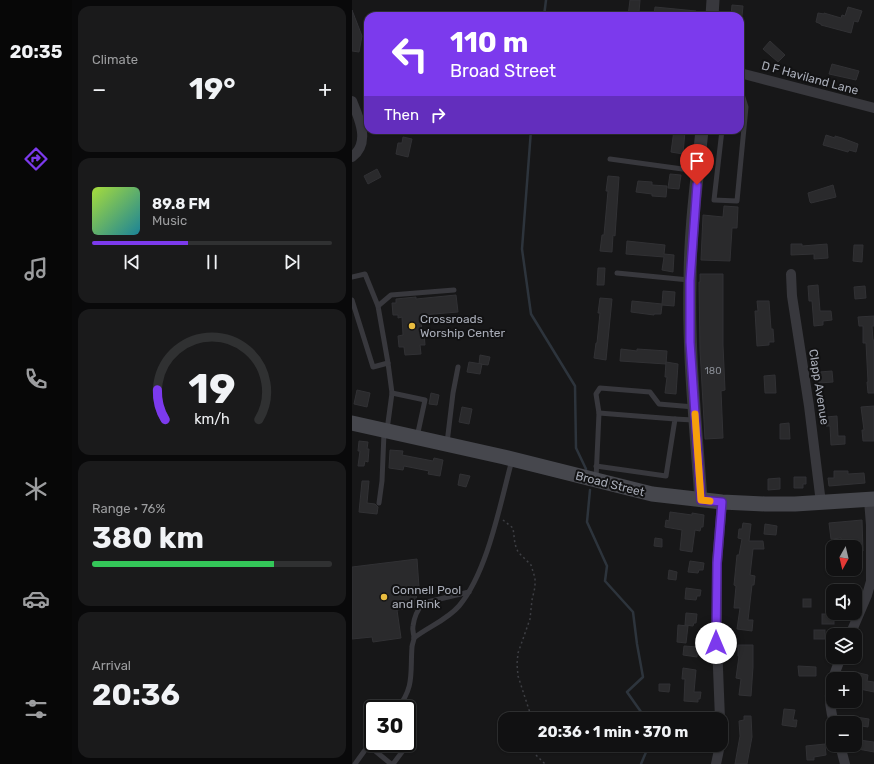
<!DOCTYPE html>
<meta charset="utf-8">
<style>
body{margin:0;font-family:Rubik,sans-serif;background:#1a1a1b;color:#f1f3f6;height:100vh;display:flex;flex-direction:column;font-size:15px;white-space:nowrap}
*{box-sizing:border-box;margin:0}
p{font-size:13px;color:#9c9d9f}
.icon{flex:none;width:22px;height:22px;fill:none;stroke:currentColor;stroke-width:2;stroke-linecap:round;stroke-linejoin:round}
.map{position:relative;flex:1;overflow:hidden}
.drawer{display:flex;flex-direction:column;gap:6px;padding:6px;background:#09090a;width:280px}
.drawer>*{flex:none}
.banner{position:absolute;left:12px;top:12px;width:380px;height:122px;border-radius:12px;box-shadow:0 1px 3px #0004,0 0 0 1px #303132;background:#7c3aed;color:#fff;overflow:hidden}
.needle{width:26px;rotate:188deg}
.buttons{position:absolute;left:474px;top:540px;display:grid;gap:8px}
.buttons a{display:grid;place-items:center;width:36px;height:36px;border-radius:8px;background:#111112;box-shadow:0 1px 3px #0004,0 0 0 1px #303132;font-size:20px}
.speed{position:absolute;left:12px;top:700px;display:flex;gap:8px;font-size:20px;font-weight:700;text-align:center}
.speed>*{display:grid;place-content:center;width:52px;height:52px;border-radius:50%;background:#111112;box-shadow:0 1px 3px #0004,0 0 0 1px #303132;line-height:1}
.speed .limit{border:2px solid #111;border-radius:6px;background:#fff;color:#111}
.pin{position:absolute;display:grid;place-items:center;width:34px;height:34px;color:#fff;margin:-41px -17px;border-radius:50% 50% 50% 0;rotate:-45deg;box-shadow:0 0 4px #0007}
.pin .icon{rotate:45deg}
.me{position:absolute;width:44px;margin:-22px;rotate:0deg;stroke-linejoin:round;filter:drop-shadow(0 0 3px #0008)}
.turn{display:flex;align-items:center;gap:14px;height:84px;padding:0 20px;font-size:18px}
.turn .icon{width:52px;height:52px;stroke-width:2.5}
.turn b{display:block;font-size:28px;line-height:34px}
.then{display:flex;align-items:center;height:38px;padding:0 20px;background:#0003;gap:8px;font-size:15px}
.big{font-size:30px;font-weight:700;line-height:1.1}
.drawer .tile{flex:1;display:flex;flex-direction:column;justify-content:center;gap:6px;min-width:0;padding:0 14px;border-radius:12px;background:#1a1a1b}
.drawer .dial{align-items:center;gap:0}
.dial svg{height:104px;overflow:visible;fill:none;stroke:#303132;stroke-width:7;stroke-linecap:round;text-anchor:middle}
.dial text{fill:#f1f3f6;stroke:none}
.song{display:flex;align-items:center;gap:12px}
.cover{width:48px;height:48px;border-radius:6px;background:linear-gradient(135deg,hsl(80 70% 55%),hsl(190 70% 35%))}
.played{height:4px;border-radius:2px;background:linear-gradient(90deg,#7c3aed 40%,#303132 40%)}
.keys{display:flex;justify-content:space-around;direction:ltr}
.heat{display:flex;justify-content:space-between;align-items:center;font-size:22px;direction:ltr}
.charge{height:6px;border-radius:3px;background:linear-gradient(90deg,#34c759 76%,#303132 0)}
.trip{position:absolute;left:146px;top:712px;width:230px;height:40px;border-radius:12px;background:#111112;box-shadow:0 1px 3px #0004,0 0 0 1px #303132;font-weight:700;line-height:40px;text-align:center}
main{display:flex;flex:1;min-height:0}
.dock{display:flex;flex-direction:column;width:72px;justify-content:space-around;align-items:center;background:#070707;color:#9c9d9f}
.dock .icon{width:28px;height:28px}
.dock .current{color:#7c3aed}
.dock b{font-size:18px;color:#f1f3f6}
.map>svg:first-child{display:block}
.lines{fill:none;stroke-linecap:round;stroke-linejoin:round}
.stream{stroke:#2d343c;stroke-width:2.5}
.building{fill:#2a2a2c;stroke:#313134}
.path{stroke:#3e3f44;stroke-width:1.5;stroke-dasharray:2 3;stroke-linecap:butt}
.service{stroke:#38383d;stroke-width:5}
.minor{stroke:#38383d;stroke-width:10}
.tertiary{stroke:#38383d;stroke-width:13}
.secondary{stroke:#46474d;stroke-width:15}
.route-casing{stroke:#51269a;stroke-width:10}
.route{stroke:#7c3aed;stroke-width:7}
.slow{stroke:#f59e0b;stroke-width:7}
.poi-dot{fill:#e8bc3f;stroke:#121213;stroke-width:1.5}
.labels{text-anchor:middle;stroke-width:4;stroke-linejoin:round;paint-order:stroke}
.number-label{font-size:10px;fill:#888c94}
.street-label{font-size:12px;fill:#a9adb8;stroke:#121213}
.poi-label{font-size:12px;fill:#a9adb8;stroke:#121213;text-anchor:start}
</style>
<main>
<nav class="dock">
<b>20:35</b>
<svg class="icon current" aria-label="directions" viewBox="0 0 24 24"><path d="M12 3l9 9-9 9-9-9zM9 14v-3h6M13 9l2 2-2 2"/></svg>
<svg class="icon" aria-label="music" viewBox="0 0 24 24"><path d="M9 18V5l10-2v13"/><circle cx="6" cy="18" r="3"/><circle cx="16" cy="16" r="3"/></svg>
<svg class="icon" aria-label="phone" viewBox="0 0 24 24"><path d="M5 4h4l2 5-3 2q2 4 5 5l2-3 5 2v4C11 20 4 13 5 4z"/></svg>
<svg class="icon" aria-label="climate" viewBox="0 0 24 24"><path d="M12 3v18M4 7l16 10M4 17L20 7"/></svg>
<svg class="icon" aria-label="car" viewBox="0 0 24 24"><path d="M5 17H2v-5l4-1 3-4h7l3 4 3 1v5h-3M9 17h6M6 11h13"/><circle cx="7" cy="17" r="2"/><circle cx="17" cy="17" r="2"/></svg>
<svg class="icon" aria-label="filters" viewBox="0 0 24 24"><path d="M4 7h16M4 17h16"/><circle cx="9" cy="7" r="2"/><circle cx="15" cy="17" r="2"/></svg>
</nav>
<section class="drawer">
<div class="tile"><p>Climate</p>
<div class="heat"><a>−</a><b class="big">19°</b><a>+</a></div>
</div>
<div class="tile">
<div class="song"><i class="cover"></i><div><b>89.8 FM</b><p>Music</p></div></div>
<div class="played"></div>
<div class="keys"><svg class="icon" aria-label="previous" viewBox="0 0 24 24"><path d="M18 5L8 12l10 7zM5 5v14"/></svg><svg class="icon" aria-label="pause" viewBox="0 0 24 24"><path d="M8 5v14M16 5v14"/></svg><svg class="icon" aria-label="next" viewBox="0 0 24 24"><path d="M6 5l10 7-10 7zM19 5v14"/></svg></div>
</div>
<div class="tile dial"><svg viewBox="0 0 100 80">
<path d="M14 69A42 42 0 1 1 86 69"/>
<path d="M14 69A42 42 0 0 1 8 46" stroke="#7c3aed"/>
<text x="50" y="56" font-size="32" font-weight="700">19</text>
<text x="50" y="72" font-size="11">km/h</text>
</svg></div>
<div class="tile"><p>Range · 76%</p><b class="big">380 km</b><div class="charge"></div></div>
<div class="tile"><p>Arrival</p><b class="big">20:36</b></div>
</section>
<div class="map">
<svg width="522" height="764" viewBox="0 0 522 764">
<rect width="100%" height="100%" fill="#171718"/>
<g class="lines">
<g class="stream">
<path d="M192,16l2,-16"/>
<path d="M179,130l-9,119 9,65 44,72 1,62 10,21"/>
<path d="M238,490l-3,32 20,44 -2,15 28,31 4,32 6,33 -16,15 19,27"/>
<path d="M289,764l8,-19"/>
</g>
</g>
<g class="building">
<path d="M278,0h10l-1,12 -2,-1v5h-9z"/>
<path d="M380,5l11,1 -1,10h-11z"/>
<path d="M303,7l41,4v5h-42z"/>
<path d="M496,7l14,4 -4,11 -4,-1 -3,12 -30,-8v-1l-5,-2 2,-9 6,1v-1l17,5 1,-3 3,1z"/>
<path d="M0,10l10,26 -3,16 -7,-1z"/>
<path d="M418,41l15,14 -7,7 -15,-13z"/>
<path d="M480,64l27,7 -3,9 -27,-6z"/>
<path d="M322,130l11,1 -2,23 -12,-2z"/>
<path d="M474,135l9,3v-2l7,2 16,6 -2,8 -7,-2 -1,2 -25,-7z"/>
<path d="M51,137l9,2 -4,18 -12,-3 2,-11h4z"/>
<path d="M25,169l4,8 -13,7 -4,-8z"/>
<path d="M318,174l11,1 -2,14 -11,-1z"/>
<path d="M256,176l11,1 -4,59 -2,-1 -1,17 -12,-1 2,-16h2l4,-44h-2z"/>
<path d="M286,181l14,1v3l15,1 -1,11 -14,-1v-2l-16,-2z"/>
<path d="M481,185l3,12 -25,6 -1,-1 -2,-9z"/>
<path d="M372,206l14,1 -1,21h-5l-2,33 -29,-1 2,-45 20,2z"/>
<path d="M275,241l38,4 -1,9 10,1 -1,17 -11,-2 2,-13 -38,-3z"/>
<path d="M439,244h11v2l25,-2 1,14 -14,1v-5l-23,1z"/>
<path d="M502,245h9l-1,17 -9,-1z"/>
<path d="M246,268h7l-1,17h-7z"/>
<path d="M348,274h23v71l2,45 -4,1 2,47 -18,1 -5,-89 -1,-68h1z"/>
<path d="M466,285l2,26h11l1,9 -9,1v4l-9,1 -2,-25h-3l-1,-15z"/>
<path d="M513,286l1,12 -11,1 -1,-12z"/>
<path d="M311,291l12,1 -1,14 -12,-1 -1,9h-7v1l-23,-3 1,-11 30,3z"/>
<path d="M104,295l2,17 -36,3 1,4h-2l1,14h2l1,12h-5l1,9 -16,1 -1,-8h-5l-1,-11 5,-1 -1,-18 -4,1v-3h-5l-1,-12h4v-4l20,-2v2z"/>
<path d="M248,298l12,1 -6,61 -12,-2 2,-15h1l3,-30h-2z"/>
<path d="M405,301h12l2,28h2l1,13h-5v3l-12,1 -2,-35h3z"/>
<path d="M522,316v10h-2l1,14h1v53h-6l-1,-11h1l-2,-39h-3v-17h-4l-1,-9z"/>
<path d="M269,349l16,2v-2l30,2 -1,13 -46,-3z"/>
<path d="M128,355l10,2 -2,8 -9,-1z"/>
<path d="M117,362l13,2 -2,10 -13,-2z"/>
<path d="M314,362l12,2 -2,30 -11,-1 2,-16h-2z"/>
<path d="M480,371l1,11 -14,1v-11z"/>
<path d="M423,375l1,18h-11l-1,-17z"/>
<path d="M5,390l13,3 -3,14 -13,-3z"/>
<path d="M79,393l8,2 -2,10 -8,-1z"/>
<path d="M522,406v35h-11l-1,-11h2l-3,-23z"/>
<path d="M110,407l10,2 -3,15 -10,-2z"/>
<path d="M485,416l1,20h7v8l-14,1 -1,-19h-4v-9z"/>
<path d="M437,423l1,16h-10v-15z"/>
<path d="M7,441l9,1 -1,7h2l-1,13 -3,-1 -1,5h-6l2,-15h-2z"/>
<path d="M38,450l13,1 -1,4 31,6 1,-3 9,2 -3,16 -12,-2 1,-3 -25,-5 -1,4 -14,-2z"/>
<path d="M482,471h14v3l16,-1 1,10 -36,3 -1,-8h6z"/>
<path d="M108,474l10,2 -4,11 -8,-2z"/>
<path d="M442,477h12v7h-3v4h-9z"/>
<path d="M428,478v11l-12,1v-11z"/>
<path d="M10,481h7l-2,22 8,1 3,3 -1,7 -18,-2z"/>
<path d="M318,512l22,3v-2l12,2 -1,12h-2l-1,4 -5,-1 -3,22 -12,-2 2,-20 -17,-3 1,-7 3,1z"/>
<path d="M510,520l1,31h-8v-6l-13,2 -1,-9 -10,1 -2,-16z"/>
<path d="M391,523l8,1 -2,17h14l1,8h-11l-3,26 5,1 -1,9h-2l-4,35h5l-1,11 -15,-2 3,-21h-6l2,-22 -2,-1 3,-30h2l3,-16 -4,-1 1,-9h3z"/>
<path d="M413,524l12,2 -1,9 -12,-1z"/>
<path d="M303,538l7,1v8l-8,-1z"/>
<path d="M65,559l2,28h-2l-1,18 -1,2 -18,3 4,28 -28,4 -1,-5 -20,2v-72z"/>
<path d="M338,561l14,2 -1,7h-4l-1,3 -10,-1z"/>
<path d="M317,570l8,2 -1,8 -8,-1z"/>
<path d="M334,588l15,2 -1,6h-3l-1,4 -11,-1z"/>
<rect x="451" y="599" width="8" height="8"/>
<path d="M334,613l11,1 -1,9h-2l-1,3 -8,-1z"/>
<rect x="470" y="614" width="12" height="10"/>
<path d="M326,625l10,1 -2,17 -9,-1z"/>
<rect x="462" y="630" width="11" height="9"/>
<path d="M386,645h15v22l-2,29 -12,-1 2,-16 -5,-1 3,-22h-1z"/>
<path d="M332,646l14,1 -1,10 -14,-2z"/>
<path d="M446,666l18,1v9h-17z"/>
<path d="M331,668l13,2 -2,22h7l-1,7h-2v3l-14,-1 1,-22h-3z"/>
<path d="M503,672l13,3 -1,6 7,1v10l-19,-4z"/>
<path d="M307,684h11l-1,8 -10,-1z"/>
<path d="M432,709l11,1 -2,10h4l-1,7 -14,-2z"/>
<path d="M392,716h7l1,21 -5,27h-12l5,-28 -1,-15 5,-1z"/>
<path d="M504,717l13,2 -1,8 -13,-2z"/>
<path d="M507,740l15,2v10l-16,-3z"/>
<path d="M473,744l1,11 -12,2v3h-7l-1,-14z"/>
</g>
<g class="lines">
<g class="path">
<path d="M151,520l10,8 2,16 3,8 13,13 4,13v9l-3,13 -2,19 -12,34 -1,11 1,12 14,43"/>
<path d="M184,745v10l9,9"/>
</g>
<g class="service">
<path d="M370,130l-8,70 23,1 9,-94 -5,-16h-1"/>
<path d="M258,159l87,12"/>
<path d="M265,273l72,7"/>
<path d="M0,277l13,-3 13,32 10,57 4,30 -5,37"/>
<path d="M0,300l21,67 15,-4"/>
<path d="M26,306l13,-11 63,-5"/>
<path d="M40,393l33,7 -8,37"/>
<path d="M247,413l-3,-19 4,-6 50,4 9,12 35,3"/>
<path d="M323,419l18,1"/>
<path d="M95,443l6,-50 5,-26"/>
<path d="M244,479l3,-66 76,6 -9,57 -70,-10"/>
<path d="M27,503l3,-22 2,-48"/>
<path d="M62,638c14,-11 33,-18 45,-32 29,-35 41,-102 53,-146"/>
<path d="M45,709c18,-22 13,-37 15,-62 0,-3 2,-6 2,-9 0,-4 -2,-8 -1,-12 1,-8 5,-17 10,-23l46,-11"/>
<path d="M16,745l23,19"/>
<path d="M3,764l18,-25"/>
<path d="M41,764l12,-16 2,-5"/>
</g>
<g class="minor">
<path d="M388,73l134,35"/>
<path d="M0,101c7,17 19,42 0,56"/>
<path d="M439,274l1,22 17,110 12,97"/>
<path d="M498,635l17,-40 4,-14v-56l-2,-25"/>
<path d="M368,719l-3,-76v-80l5,-61"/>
<path d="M482,723c-8,-29 -4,-39 7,-66"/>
<path d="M488,745l5,19"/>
<path d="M364,764l4,-19"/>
</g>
<g class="tertiary">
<path d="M360,16l1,-16"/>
<path d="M349,500c-5,-73 -13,-146 -11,-219 0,-50 7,-101 12,-151"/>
</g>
<path class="secondary" d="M0,423l152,34 148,37 70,8 43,2h30l79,-5"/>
</g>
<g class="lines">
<g class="route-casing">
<path id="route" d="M345,185l-7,96v61l11,158 21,2 -5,61 -1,80"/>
</g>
<use href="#route" class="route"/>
<path class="slow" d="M343,414l6,86 9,1"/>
</g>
<g class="poi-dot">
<circle cx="60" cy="326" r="4"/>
<circle cx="32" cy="597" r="4"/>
</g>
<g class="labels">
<g class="number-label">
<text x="361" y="374">180</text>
</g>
<g class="street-label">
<text transform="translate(458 78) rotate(15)" y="4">D F Haviland Lane</text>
<text transform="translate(467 387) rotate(81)" y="4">Clapp Avenue</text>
<text transform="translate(258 484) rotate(14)" y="4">Broad Street</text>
</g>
<g class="poi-label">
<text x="68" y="323">Crossroads<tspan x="68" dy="14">Worship Center</tspan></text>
<text x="40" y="594">Connell Pool<tspan x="40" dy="14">and Rink</tspan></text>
</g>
</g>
</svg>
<div class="buttons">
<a><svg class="needle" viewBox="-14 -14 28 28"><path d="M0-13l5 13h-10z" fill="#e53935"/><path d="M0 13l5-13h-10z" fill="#9c9d9f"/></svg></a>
<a><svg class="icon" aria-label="sound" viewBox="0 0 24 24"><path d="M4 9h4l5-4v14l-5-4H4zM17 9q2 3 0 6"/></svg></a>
<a><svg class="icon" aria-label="layers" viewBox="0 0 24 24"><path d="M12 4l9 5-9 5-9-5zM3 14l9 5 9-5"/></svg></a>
<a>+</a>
<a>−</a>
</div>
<div class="speed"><div class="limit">30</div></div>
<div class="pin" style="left:345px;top:185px;background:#d93025"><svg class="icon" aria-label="arrive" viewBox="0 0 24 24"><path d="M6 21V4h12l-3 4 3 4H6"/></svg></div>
<svg class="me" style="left:364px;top:643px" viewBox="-20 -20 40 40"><circle r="19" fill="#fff"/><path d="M0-13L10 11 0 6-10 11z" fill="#7c3aed"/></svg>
<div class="trip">20:36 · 1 min · 370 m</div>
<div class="banner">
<div class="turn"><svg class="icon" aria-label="left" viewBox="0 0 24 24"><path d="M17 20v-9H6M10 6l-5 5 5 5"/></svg><div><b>110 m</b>Broad Street</div></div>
<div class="then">Then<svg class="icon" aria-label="right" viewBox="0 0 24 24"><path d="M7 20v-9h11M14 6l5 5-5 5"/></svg></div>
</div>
</div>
</main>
